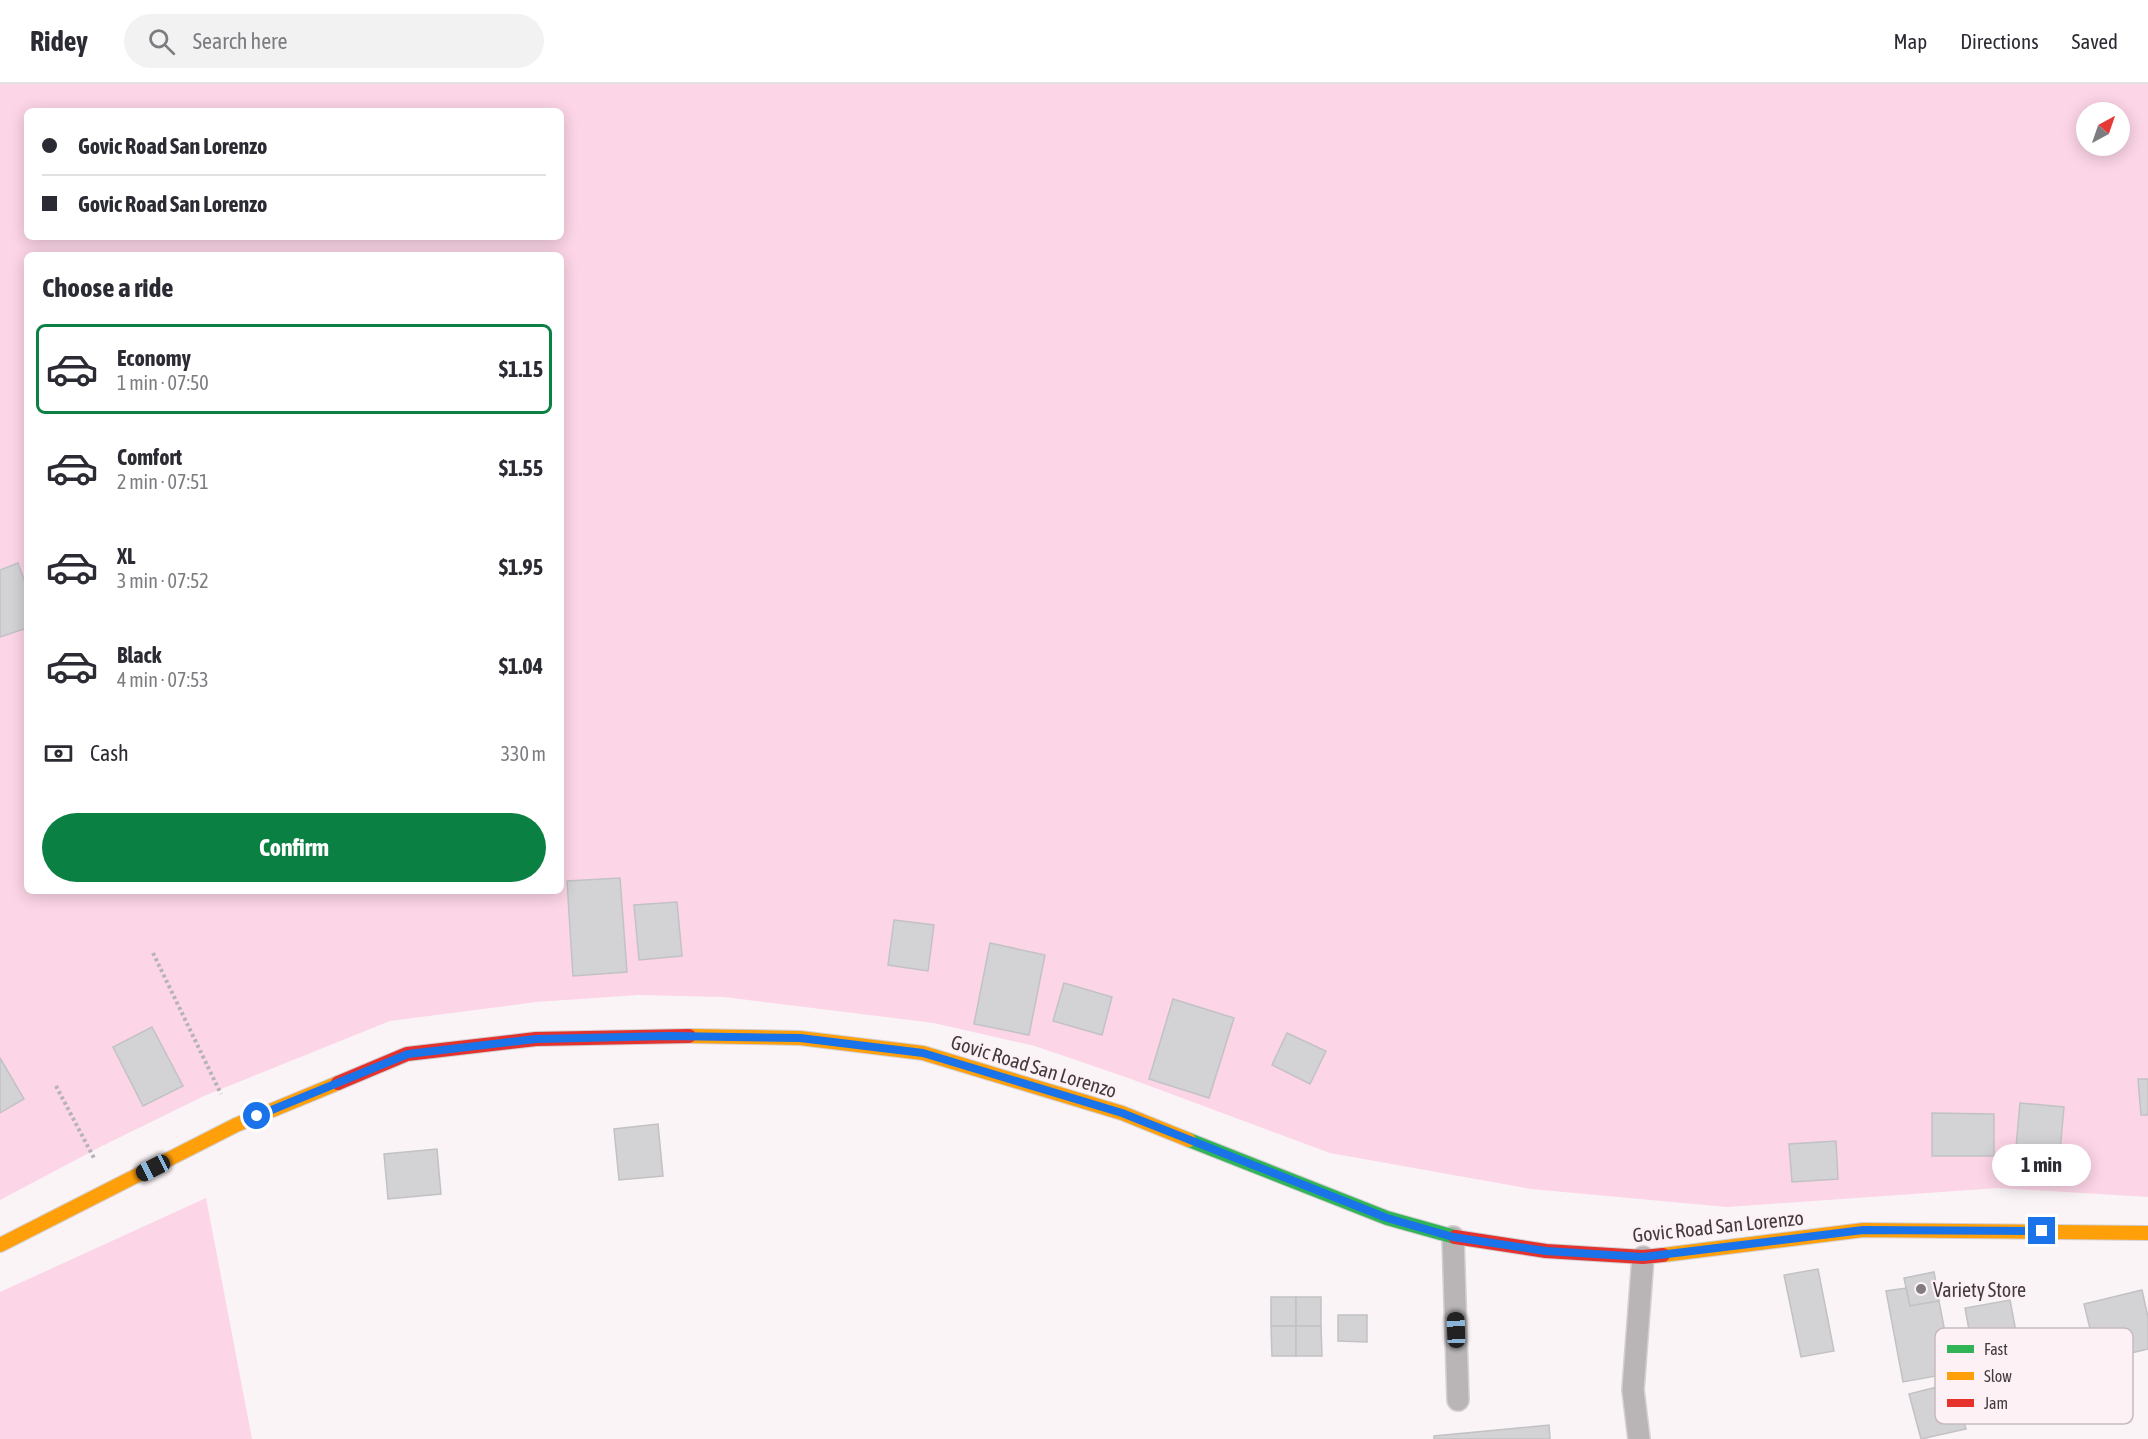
<!DOCTYPE html>
<meta charset="utf-8">
<style>
:root{--surface:#fff;--page:#f2f2f3;--text:#2b2b33;--muted:#7c7c81;--line:#e1e1e2;--accent:#0b8043}
body{margin:0;font-family:"Asap Condensed",sans-serif;background:var(--page);color:var(--text);height:100vh;display:flex;flex-direction:column;font-size:22px;white-space:nowrap}
*{box-sizing:border-box;margin:0}
p{font-size:20px;color:var(--muted)}
.icon{flex:none;width:33px;height:33px;fill:none;stroke:currentColor;stroke-width:2;stroke-linecap:round;stroke-linejoin:round}
.map{position:relative;flex:1;overflow:hidden}
.details{position:absolute;left:24px;top:168px;width:540px;height:642px;display:flex;flex-direction:column;background:var(--surface);border-radius:9px;box-shadow:0 3px 15px #0003}
.details>*{flex:none}
.top-card{position:absolute;left:24px;top:24px;width:540px;height:132px;border-radius:9px;box-shadow:0 3px 15px #0003;display:grid;align-content:center;height:132px;padding:0 18px;background:var(--surface)}
.needle{width:39px;rotate:40deg}
.buttons{position:absolute;left:2076px;top:18px;display:grid;gap:12px}
.buttons a{display:grid;place-items:center;width:54px;height:54px;border-radius:50%;background:var(--surface);box-shadow:0 3px 15px #0003;font-size:30px}
.end{position:absolute;width:27px;height:27px;margin:-14px;border:8px solid #1a73e8;background:#fff;box-shadow:0 0 0 3px #fff}
.from{border-radius:50%}
.bubble{position:absolute;height:42px;border-radius:21px;background:var(--surface);box-shadow:0 3px 15px #0003;font-size:20px;font-weight:700;line-height:42px;text-align:center}
.car{position:absolute;width:18px;height:36px;margin:-18px -9px;border-radius:8px;box-shadow:0 0 4px 2px #0007;background:linear-gradient(#222 24%,#8ab4d8 0 40%,#222 0 76%,#8ab4d8 0 86%,#222 0)}
.top-card b{display:flex;align-items:center;gap:21px;height:57px;font-size:22px}
.top-card b+b{border-top:2px solid var(--line)}
.top-card i{width:15px;height:15px;background:var(--text)}
ul{padding:0;list-style:none}
li{display:flex;align-items:center;gap:18px;height:90px;margin:0 12px 9px;padding:0 6px;border:3px solid transparent;border-radius:9px}
li div{flex:1}
li b{display:block;font-size:22px}
li em{font-style:normal;font-weight:700}
li.selected{border-color:var(--accent)}
li>.icon{width:54px;height:54px;stroke-width:1.5}
h2{padding:0 18px;font-size:27px;line-height:72px}
.pay{display:flex;align-items:center;gap:15px;height:66px;padding:0 18px;font-size:22px}
.pay p{margin-inline-start:auto}
.primary-button{display:flex;gap:12px;margin-top:auto;padding:12px 18px}
.primary-button a{flex:1;height:69px;border-radius:36px;background:var(--accent);color:#fff;font-size:24px;font-weight:700;line-height:69px;text-align:center}
header{display:flex;align-items:center;gap:36px;box-sizing:border-box;height:84px;padding:0 30px;background:var(--surface);border-bottom:2px solid var(--line)}
header strong{font-size:28px}
nav{display:flex;gap:33px;margin-inline-start:auto;font-size:21px}
.search{width:420px;height:54px;background:var(--page);display:flex;align-items:center;gap:15px;box-sizing:border-box;padding:0 21px;border-radius:33px;color:var(--muted);font-size:22px}
.map>svg:first-child{display:block}
.green{fill:#fcd5e6;fill-rule:evenodd}
.building{fill:#d3d2d5;stroke:#c2c2c4;stroke-width:1.5}
.lines{fill:none;stroke-linecap:round;stroke-linejoin:round}
.lane-casing{stroke:#d4d0d2;stroke-width:24}
.fast-casing{stroke:#d4d0d2;stroke-width:16}
.slow-casing{stroke:#d4d0d2;stroke-width:16}
.jam-casing{stroke:#d4d0d2;stroke-width:16}
.path{stroke:#b6b3b5;stroke-width:4;stroke-dasharray:3 3;stroke-linecap:butt}
.lane{stroke:#b9b5b6;stroke-width:21}
.fast{stroke:#30b455;stroke-width:14}
.slow{stroke:#ff9f0a;stroke-width:14}
.jam{stroke:#e5322d;stroke-width:14}
.route{stroke:#1a73e8;stroke-width:8}
.poi-dot{fill:#827c7e;stroke:#fdf1f6;stroke-width:2}
.labels{text-anchor:middle;dominant-baseline:central;stroke-width:4.5;stroke-linejoin:round;paint-order:stroke}
.street-label{font-size:20px;fill:#413b3d;stroke:#fdf1f6}
.poi-label{font-size:20px;fill:#413b3d;stroke:#fdf1f6;text-anchor:start}
.key{fill:#fdf1f6;stroke:#c5babe;stroke-width:1.5}
.key-label{font-size:16px;fill:#413b3d}
</style>
<header>
<strong>Ridey</strong>
<div class="search"><svg class="icon" aria-label="search" viewBox="0 0 24 24"><circle cx="10" cy="10" r="6"/><path d="M15 15l6 6"/></svg>Search here</div>
<nav><a>Map</a><a>Directions</a><a>Saved</a></nav>
</header>
<div class="map">
<svg width="2148" height="1355" viewBox="0 0 2148 1355">
<rect width="100%" height="100%" fill="#faf4f7"/>
<g class="green">
<path d="M0,0H2148V1113L1998,1104L1727,1123L1531,1105L1330,1069L1131,995L1035,962L934,939L724,913L638,911L536,918L390,937L204,1012L102,1062L0,1116ZM27,27H561V153H27ZM2086,28H2120V62H2086ZM27,171H561V807H27Z"/>
<path d="M206,1114L252,1355H0V1208Z"/>
</g>
<g class="building">
<path d="M18,479L27,504V544L0,553V486Z"/>
<path d="M620,794L627,888L573,892L567,797Z"/>
<path d="M677,818L682,872L639,876L634,821Z"/>
<path d="M894,836L934,841L928,887L888,881Z"/>
<path d="M990,859L1045,871L1029,951L974,940Z"/>
<path d="M1064,899L1112,913L1102,951L1053,937Z"/>
<path d="M1173,915L1234,934L1209,1014L1149,995Z"/>
<path d="M152,943L183,1002L143,1022L113,963Z"/>
<path d="M1287,949L1326,967L1310,1000L1272,981Z"/>
<path d="M0,974L24,1015L0,1029Z"/>
<path d="M2138,995H2148V1031H2141Z"/>
<path d="M2020,1019L2064,1023L2059,1078L2015,1074Z"/>
<path d="M1932,1029L1994,1030V1072H1932Z"/>
<path d="M658,1040L663,1092L619,1096L614,1045Z"/>
<path d="M1836,1057L1838,1095L1792,1098L1789,1060Z"/>
<path d="M437,1065L441,1110L388,1115L384,1070Z"/>
<path d="M1818,1185L1834,1267L1801,1273L1784,1191Z"/>
<path d="M1934,1188L1939,1217L1910,1222L1904,1194Z"/>
<path d="M1906,1204L1910,1222L1939,1217L1953,1289L1903,1298L1886,1207Z"/>
<path d="M2142,1206L2148,1233V1265L2098,1277L2084,1220Z"/>
<rect x="1271" y="1213" width="25" height="29"/>
<rect x="1296" y="1213" width="25" height="29"/>
<path d="M2010,1216L2019,1264L1974,1273L1965,1224Z"/>
<path d="M1338,1231H1367V1258L1338,1257Z"/>
<path d="M1271,1242H1296V1272H1272Z"/>
<path d="M1296,1242H1321L1322,1272H1296Z"/>
<path d="M1953,1299L1966,1345L1921,1355L1909,1310Z"/>
<path d="M1549,1341L1550,1355H1434V1352Z"/>
</g>
<g class="lines">
<defs>
<g id="lane">
<path d="M1453,1153L1458,1316"/>
<path d="M1639,1355L1633,1306L1643,1173"/>
</g>
<path id="fast" d="M1189,1056L1387,1134L1455,1153"/>
<g id="slow">
<path d="M689,952L800,954L923,969L1122,1029L1189,1056"/>
<path d="M0,1161L236,1041L338,999"/>
<path d="M1663,1171L1863,1146L2148,1149"/>
</g>
<g id="jam">
<path d="M338,999L407,970L536,955L689,952"/>
<path d="M1455,1153L1546,1167L1643,1173L1663,1171"/>
</g>
</defs>
<use href="#lane" class="lane-casing"/>
<use href="#fast" class="fast-casing"/>
<use href="#slow" class="slow-casing"/>
<use href="#jam" class="jam-casing"/>
<g class="path">
<path d="M153,869L221,1010"/>
<path d="M56,1002L95,1076"/>
</g>
<use href="#lane" class="lane"/>
<use href="#fast" class="fast"/>
<use href="#slow" class="slow"/>
<use href="#jam" class="jam"/>
</g>
<g class="lines">
<path class="route" d="M257,1032L408,970L536,955L669,952L800,954L923,969L1122,1029L1387,1134L1453,1153L1546,1167L1643,1173L1863,1146L2042,1147"/>
</g>
<circle class="poi-dot" cx="1921" cy="1205" r="6"/>
<g class="labels">
<g class="street-label">
<text transform="translate(1034 982) rotate(17)">Govic Road San Lorenzo</text>
<text transform="translate(1718 1142) rotate(-6)">Govic Road San Lorenzo</text>
</g>
<g class="poi-label">
<text x="1933" y="1205">Variety Store</text>
</g>
</g>
<rect x="1935" y="1244" width="198" height="96" rx="9" class="key"/>
<rect x="1947" y="1261" width="27" height="8" fill="#30b455"/>
<rect x="1947" y="1288" width="27" height="8" fill="#ff9f0a"/>
<rect x="1947" y="1315" width="27" height="8" fill="#e5322d"/>
<g class="key-label">
<text x="1984" y="1271">Fast</text>
<text x="1984" y="1298">Slow</text>
<text x="1984" y="1325">Jam</text>
</g>
</svg>
<div class="buttons">
<a><svg class="needle" viewBox="-14 -14 28 28"><path d="M0-13l5 13h-10z" fill="#e53935"/><path d="M0 13l5-13h-10z" fill="#7c7c81"/></svg></a>
</div>
<i class="end from" style="left:257px;top:1032px"></i>
<i class="end" style="left:2042px;top:1147px"></i>
<div class="bubble" style="left:1992px;top:1060px;width:99px">1 min</div>
<i class="car" style="left:153px;top:1084px;rotate:243deg"></i>
<i class="car" style="left:1456px;top:1246px;rotate:358deg"></i>
<div class="top-card">
<b><i class="from"></i>Govic Road San Lorenzo</b>
<b><i></i>Govic Road San Lorenzo</b>
</div>
<section class="details">
<h2>Choose a ride</h2>
<ul>
<li class="selected"><svg class="icon" aria-label="car" viewBox="0 0 24 24"><path d="M5 17H2v-5l4-1 3-4h7l3 4 3 1v5h-3M9 17h6M6 11h13"/><circle cx="7" cy="17" r="2"/><circle cx="17" cy="17" r="2"/></svg><div><b>Economy</b><p>1 min · 07:50</p></div><em>$1.15</em></li>
<li><svg class="icon" aria-label="car" viewBox="0 0 24 24"><path d="M5 17H2v-5l4-1 3-4h7l3 4 3 1v5h-3M9 17h6M6 11h13"/><circle cx="7" cy="17" r="2"/><circle cx="17" cy="17" r="2"/></svg><div><b>Comfort</b><p>2 min · 07:51</p></div><em>$1.55</em></li>
<li><svg class="icon" aria-label="car" viewBox="0 0 24 24"><path d="M5 17H2v-5l4-1 3-4h7l3 4 3 1v5h-3M9 17h6M6 11h13"/><circle cx="7" cy="17" r="2"/><circle cx="17" cy="17" r="2"/></svg><div><b>XL</b><p>3 min · 07:52</p></div><em>$1.95</em></li>
<li><svg class="icon" aria-label="car" viewBox="0 0 24 24"><path d="M5 17H2v-5l4-1 3-4h7l3 4 3 1v5h-3M9 17h6M6 11h13"/><circle cx="7" cy="17" r="2"/><circle cx="17" cy="17" r="2"/></svg><div><b>Black</b><p>4 min · 07:53</p></div><em>$1.04</em></li>
</ul>
<div class="pay"><svg class="icon" aria-label="cash" viewBox="0 0 24 24"><path d="M3 7h18v10H3z"/><circle cx="12" cy="12" r="2"/></svg>Cash<p>330 m</p></div>
<div class="primary-button"><a>Confirm</a></div>
</section>
</div>
